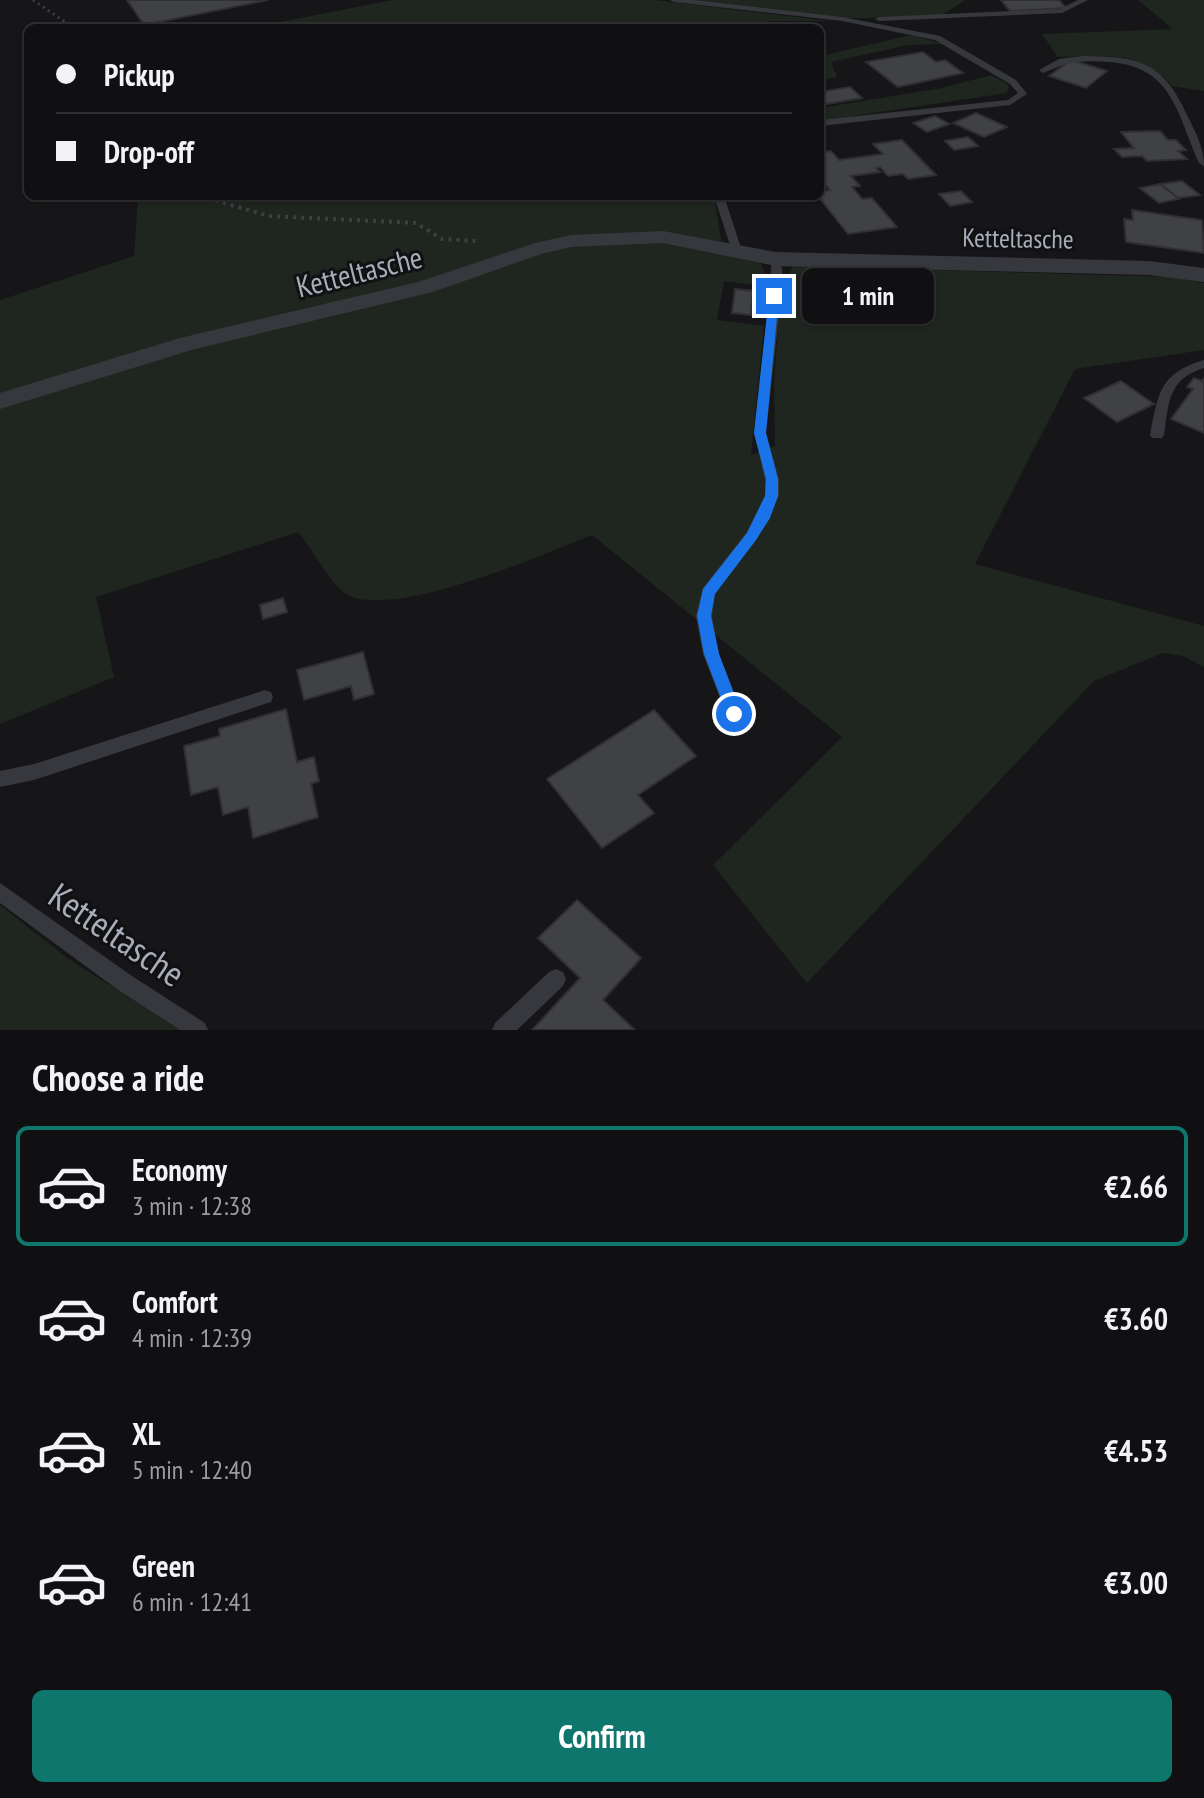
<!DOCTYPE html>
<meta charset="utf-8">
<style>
:root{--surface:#101012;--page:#1e1e20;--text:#f1f3f6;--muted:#9c9d9f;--line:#303032;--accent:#0f766e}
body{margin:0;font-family:"PT Sans Narrow",sans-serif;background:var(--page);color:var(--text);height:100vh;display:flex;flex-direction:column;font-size:30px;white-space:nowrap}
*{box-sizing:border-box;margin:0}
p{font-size:26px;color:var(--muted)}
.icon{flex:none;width:44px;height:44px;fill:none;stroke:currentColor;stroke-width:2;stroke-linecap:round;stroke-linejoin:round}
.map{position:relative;height:1030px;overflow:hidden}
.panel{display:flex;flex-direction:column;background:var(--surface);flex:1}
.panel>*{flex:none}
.hud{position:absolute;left:24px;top:24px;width:800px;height:176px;border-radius:12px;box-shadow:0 2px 6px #0004,0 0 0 2px var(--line);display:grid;align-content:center;height:176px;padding:0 32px;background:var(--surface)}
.end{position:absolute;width:36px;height:36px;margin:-18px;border:10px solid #1a73e8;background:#fff;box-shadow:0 0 0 4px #fff}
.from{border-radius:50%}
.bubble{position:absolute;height:56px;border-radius:12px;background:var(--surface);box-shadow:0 2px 6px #0004,0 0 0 2px var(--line);font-size:26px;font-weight:800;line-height:56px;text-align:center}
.hud b{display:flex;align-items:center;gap:28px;height:76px;font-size:30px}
.hud b+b{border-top:2px solid var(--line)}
.hud i{width:20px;height:20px;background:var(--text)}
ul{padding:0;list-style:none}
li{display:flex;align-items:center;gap:24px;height:120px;margin:0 16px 12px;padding:0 16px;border:4px solid transparent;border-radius:12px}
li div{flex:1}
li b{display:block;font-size:30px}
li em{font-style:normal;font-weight:800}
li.active{border-color:var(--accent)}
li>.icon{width:72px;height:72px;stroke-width:1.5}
h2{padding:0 32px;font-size:36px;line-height:96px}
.primary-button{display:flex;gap:16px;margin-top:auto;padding:16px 32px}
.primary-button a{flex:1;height:92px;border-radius:12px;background:var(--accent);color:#fff;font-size:32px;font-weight:800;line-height:92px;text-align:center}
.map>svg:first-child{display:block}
.green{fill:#1e261f}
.building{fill:#404145;stroke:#303034;stroke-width:2}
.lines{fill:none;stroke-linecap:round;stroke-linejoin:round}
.path-far1{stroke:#3d3f44;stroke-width:3;stroke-dasharray:2 4;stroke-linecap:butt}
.path{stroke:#3d3f44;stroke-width:4;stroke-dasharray:3 5;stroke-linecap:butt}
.service{fill:#37383d;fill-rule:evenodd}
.minor{fill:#37383d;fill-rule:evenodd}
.route{fill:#1a73e8}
.labels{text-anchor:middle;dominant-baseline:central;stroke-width:6;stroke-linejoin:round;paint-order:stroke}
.far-street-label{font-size:26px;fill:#a8adb8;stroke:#111113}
.street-label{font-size:30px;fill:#a8adb8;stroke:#111113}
.near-street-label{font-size:36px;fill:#a8adb8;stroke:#111113}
</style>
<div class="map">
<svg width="1204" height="1030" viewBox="0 0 1204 1030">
<rect width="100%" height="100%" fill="#161618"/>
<g class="green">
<path d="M393,0H654L830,21H768L782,28H249Z"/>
<path d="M693,0H965L941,16L869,18H835Z"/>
<path d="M1138,0H1204V91L1172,86C1143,49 1101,57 1058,57L1042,34L1173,29Z"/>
<path d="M912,35L942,44L908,45L831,62L837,77L820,81V56Z"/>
<path d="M991,75L1009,85L1007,93L820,121V108L942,88Z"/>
<path d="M138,196H714L722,245L560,239L426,284L0,396V300L134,256Z"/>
<path d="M643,238L759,259L770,287L724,281L717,320L764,326L751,455L775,446L774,382L781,288L793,266L1171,277L1204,283V350L1075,369L975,564L1204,626V667L1183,656L1163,653L1094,681L807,983L713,865L842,737L592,535C545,553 383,626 342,591C325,575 313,550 298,532L96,597L114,677L0,724V404L537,251Z"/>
<path d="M0,905L67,958L180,1030H0Z"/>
</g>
<g class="building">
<path d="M127,0H268L144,25Z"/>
<path d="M1001,0H1059L1066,8L1010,11Z"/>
<path d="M923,52L936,62L945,60L963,73L898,87L866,62Z"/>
<path d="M1071,60L1107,71L1086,88L1049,76Z"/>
<path d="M850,87L862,98L820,105V92Z"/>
<path d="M976,113L1007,127L984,137L953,123Z"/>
<path d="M935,116L949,124L927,132L913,123Z"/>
<path d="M1160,131L1168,140H1176L1186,150L1178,151L1187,159L1147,161L1142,156L1122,157L1114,149L1134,148L1121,132Z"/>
<path d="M968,137L978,146L954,150L945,141Z"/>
<path d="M902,140L936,175L908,179L903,174L888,176L880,167L876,168L880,172L851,176L860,186L852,187L862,199L872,198L897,227L848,234L818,196L820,191L830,190L820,178V152L831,151L839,160L883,154L873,144Z"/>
<path d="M1182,181L1200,195L1178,198L1160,184Z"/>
<path d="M1160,184L1178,198L1179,199L1159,203L1140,188Z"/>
<path d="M961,191L972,202L950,206L939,194Z"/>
<path d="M1132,210L1202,220L1204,253L1126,242L1124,219L1133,220Z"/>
<path d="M735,289L753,291L751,315L732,313Z"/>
<path d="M1194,378L1202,381L1204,378V433L1171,419L1193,389L1187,387Z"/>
<path d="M1121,381L1154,404L1117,422L1084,398Z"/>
<path d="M283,598L287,612L263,619L260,605Z"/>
<path d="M363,652L374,694L354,700L351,686L304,700L297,670Z"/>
<path d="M286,709L297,762L314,757L319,781L311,784L318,817L253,838L248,807L223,815L218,787L191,795L184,746L220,736L219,729Z"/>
<path d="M654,710L696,756L638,795L654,813L602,848L547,779Z"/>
<path d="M577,900L641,958L603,1000L635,1030H532L580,978L538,938Z"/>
</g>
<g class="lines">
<path class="path-far1" d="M33,0L74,28"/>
<path class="path" d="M200,196L269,216L416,223L442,239L476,241"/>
<g class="service">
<path d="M670,0H694L842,17L940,36L1016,80L1027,94L1010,105L820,126V120L1008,100L1018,93L1010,84L935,40L842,21L674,2Z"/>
<path d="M1078,0H1088L1062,13L879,21L875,19L879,17L1060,9Z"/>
<path d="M1082,56C1142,57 1163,61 1189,119C1197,135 1204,149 1204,166L1199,163C1177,114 1173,67 1110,62C1080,60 1070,61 1043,73L1039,70L1059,59Z"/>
<path d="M714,196H724L742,251L741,253H733L732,251Z"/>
<path d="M776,256L781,259L783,280L766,433L779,479V496L756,540L715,593L712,616L719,654L742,714L740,719L734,721L728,719L726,714L703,654L696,616L703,588L746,533L765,496V479L754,433L771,280V259Z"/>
<path d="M1204,360V368C1168,379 1169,402 1164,435L1162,438H1152L1150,435C1158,394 1159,373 1204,360Z"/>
<path d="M265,690L271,692L273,697L271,702L34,780L0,787V771L34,764Z"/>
<path d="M0,883L132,976L205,1023L208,1030H180L118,990L0,903Z"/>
<path d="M556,969L563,972L566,979L563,986L517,1030H492L495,1023L549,972Z"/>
</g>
<path class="minor" d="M663,231L776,252L1149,261L1204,268V282L1149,275L776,266L663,243L571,247L541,254L433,292L195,349L0,409V393L180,338L418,282L535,243L571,235Z"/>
</g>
<path class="route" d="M774,292L779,296L766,433L778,479V496L770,518L756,540L715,594L711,616L719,654L742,714L734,720L727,714L704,654L697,616L703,589L747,533L765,496L766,479L754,433L769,296Z"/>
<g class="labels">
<g class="far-street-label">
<text transform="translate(1018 238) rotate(1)">Ketteltasche</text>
</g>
<g class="street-label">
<text transform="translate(359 271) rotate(-14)">Ketteltasche</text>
</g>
<g class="near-street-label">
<text transform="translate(117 934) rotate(34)">Ketteltasche</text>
</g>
</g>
</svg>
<i class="end from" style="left:734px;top:714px"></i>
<i class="end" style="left:774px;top:296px"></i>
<div class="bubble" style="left:802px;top:268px;width:132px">1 min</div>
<div class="hud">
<b><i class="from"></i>Pickup</b>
<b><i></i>Drop-off</b>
</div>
</div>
<section class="panel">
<h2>Choose a ride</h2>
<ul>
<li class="active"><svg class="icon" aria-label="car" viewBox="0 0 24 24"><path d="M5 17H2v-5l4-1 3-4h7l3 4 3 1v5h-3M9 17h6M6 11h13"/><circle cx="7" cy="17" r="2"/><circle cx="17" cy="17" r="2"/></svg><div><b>Economy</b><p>3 min · 12:38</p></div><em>€2.66</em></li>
<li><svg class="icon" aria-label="car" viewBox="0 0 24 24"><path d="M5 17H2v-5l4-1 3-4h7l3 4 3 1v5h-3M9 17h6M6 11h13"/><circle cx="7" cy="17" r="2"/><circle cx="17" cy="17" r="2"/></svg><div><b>Comfort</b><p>4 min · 12:39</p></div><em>€3.60</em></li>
<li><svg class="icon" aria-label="car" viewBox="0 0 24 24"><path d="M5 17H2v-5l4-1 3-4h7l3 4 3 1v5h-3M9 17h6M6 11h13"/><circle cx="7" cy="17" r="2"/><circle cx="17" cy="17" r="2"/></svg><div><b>XL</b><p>5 min · 12:40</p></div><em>€4.53</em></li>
<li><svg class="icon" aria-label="car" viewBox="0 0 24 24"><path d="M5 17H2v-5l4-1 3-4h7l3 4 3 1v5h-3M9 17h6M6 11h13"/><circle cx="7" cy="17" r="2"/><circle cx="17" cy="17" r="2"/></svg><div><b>Green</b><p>6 min · 12:41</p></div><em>€3.00</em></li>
</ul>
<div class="primary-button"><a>Confirm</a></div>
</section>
